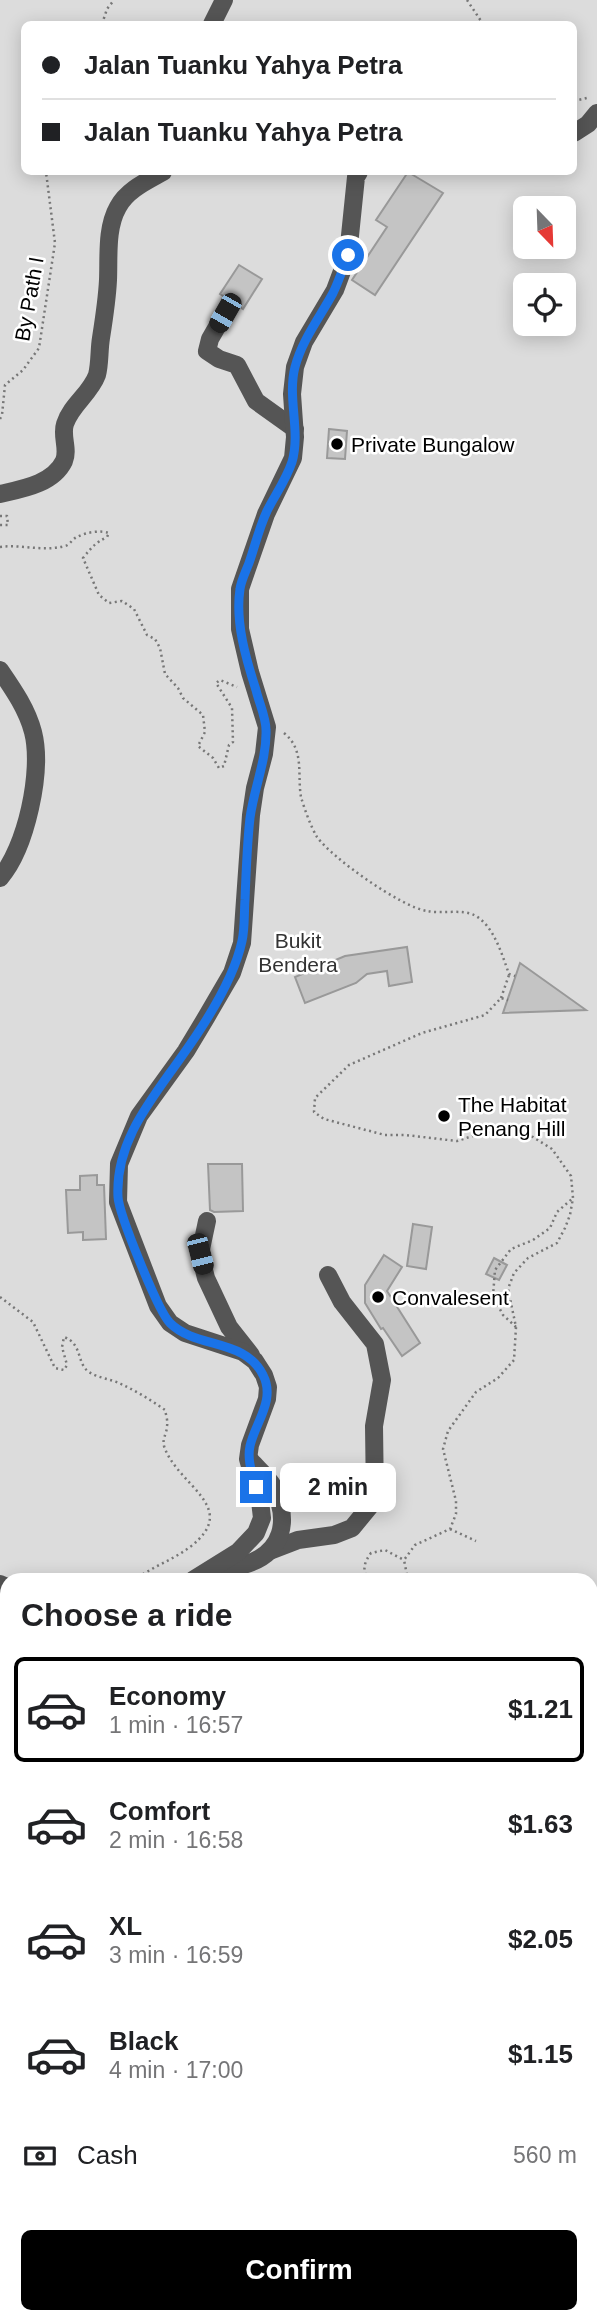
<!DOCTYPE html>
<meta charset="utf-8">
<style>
:root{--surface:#fff;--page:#f2f2f2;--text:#202124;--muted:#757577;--line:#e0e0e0;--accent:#000}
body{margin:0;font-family:Helvetica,sans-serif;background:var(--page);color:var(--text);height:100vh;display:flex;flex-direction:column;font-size:26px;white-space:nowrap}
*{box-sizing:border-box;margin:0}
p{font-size:23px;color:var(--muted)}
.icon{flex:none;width:38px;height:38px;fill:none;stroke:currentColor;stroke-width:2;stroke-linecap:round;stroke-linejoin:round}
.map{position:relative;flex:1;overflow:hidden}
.panel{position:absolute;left:0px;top:1573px;width:598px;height:751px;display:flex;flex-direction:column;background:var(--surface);border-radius:21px 21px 0 0;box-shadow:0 4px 18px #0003}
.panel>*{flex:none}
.guide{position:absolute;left:21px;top:21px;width:556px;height:154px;border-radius:10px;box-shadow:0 4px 18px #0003;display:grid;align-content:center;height:154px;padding:0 21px;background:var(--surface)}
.needle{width:46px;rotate:157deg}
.controls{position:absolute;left:513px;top:196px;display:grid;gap:14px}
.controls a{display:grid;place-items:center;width:63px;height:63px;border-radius:10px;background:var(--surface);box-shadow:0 4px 18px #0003;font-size:35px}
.end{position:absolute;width:32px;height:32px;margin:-16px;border:9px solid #1a73e8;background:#fff;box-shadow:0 0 0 4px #fff}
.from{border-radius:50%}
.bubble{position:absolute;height:49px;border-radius:10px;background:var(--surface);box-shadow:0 4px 18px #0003;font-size:23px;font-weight:700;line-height:49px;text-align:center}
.car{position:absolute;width:21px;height:42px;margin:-21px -10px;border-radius:9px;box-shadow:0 0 5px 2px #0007;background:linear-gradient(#222 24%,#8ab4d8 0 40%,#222 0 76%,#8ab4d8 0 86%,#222 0)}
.guide b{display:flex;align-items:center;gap:24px;height:66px;font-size:26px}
.guide b+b{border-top:2px solid var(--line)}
.guide i{width:18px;height:18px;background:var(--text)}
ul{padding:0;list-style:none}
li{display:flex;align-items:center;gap:21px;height:105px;margin:0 14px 10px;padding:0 7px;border:4px solid transparent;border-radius:10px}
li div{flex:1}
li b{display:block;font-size:26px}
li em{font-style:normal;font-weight:700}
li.on{border-color:var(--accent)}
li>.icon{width:63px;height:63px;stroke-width:1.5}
h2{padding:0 21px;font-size:32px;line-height:84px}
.pay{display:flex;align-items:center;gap:18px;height:77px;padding:0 21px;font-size:26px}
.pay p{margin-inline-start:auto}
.primary-button{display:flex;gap:14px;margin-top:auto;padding:14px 21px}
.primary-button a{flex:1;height:80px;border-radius:10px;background:var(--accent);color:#fff;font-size:28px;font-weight:700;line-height:80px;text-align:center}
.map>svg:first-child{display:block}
.green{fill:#dcdcdc;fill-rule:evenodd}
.building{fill:#c4c4c4;stroke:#999;stroke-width:2}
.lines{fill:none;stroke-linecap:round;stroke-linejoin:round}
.path{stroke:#777;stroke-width:2.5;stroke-dasharray:2 3.5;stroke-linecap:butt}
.minor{stroke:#555;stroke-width:18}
.route{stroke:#1a73e8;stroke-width:9}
.poi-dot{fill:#000;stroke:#fff;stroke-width:2.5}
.labels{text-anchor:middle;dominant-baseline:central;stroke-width:5;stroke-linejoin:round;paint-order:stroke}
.street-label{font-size:21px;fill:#000;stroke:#fff}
.poi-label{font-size:21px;fill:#000;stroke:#fff;text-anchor:start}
.park-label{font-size:21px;fill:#333;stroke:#fff}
</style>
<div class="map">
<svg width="597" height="2323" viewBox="0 0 597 2323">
<rect width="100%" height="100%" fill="#fff"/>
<path class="green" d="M0,0H597V2323H0ZM24,24H574V172H24ZM525,208H564V247H525ZM525,285H564V324H525ZM7,1580H592V2317H7Z"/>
<g class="building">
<path d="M408,172L443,193L375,295L352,280L387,227L376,220Z"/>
<path d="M239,265L262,279L243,309L220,294Z"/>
<path d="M329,429L347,431L345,459L327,458Z"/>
<path d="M407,947L412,982L389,986L387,971L367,974L356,983L305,1003L295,977L345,956Z"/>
<path d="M520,963L586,1010L503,1013Z"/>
<path d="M208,1164H242L243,1211L214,1212L210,1210Z"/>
<path d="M97,1175V1185H104L106,1239L83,1240V1232L68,1233L66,1190H80V1176Z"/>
<path d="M413,1224L432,1227L426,1269L407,1266Z"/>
<path d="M384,1255L402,1267L387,1291L420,1343L402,1356L383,1328L381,1329L365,1303V1285Z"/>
<path d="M494,1258L507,1265L499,1280L486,1274Z"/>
</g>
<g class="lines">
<g class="path">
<path d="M467,0L483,24"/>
<path d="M102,24L107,9L114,0"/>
<path d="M574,101L587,98"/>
<path d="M0,419L2,415L5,385L23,370L39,348L55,243L46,172"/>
<path d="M0,516H7L8,525H0"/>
<path d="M0,547C22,544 42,552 65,546C70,545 72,539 77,537C86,532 101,530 109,533L107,537C95,543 91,548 83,558L99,595L109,603L122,601L134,609L147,635L155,639L160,648L165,674L178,688L183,698L203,715L205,732L198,746L213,758L219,768L224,766L229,745L233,742L232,708L216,683L220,680L237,687"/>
<path d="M284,733C305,750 297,774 301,797C304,808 311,827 317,837C332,858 401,907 427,911C441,914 462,909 474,915C494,925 502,955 509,974L515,976"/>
<path d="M501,998L509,975"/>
<path d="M0,1297L33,1322L55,1368L64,1370L67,1365L62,1347L64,1337C83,1344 76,1363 89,1372C98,1378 111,1379 121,1384C136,1391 151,1400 165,1410C166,1415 168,1421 167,1426C167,1433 162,1439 164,1446C177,1486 242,1507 190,1547C173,1560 151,1567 135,1580"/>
<path d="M516,1327L503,1315L493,1296L495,1270L511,1249L533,1240L550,1228L557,1212L573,1198"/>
<path d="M450,1529L476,1541"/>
<path d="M368,1580C362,1569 364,1563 371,1553L385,1550L404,1560"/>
<path d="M408,1580L404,1560L415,1545L450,1529L456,1514V1501L443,1449L448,1431L476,1392L498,1378L514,1360L516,1327L508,1289L514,1273L528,1258L557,1243L565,1228L570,1215L573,1198L571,1176L552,1149L533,1137L485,1132L457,1141L405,1135H385L324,1119L314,1112L315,1098L349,1065L422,1033L485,1015L501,998L508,1000"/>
<path d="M0,2321L7,2299"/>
</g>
<g class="minor">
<path d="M212,24L224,0"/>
<path d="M574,133L588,124L597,113"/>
<path d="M225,313L210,339L207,351L219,359L237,365L256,401L295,429"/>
<path d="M0,494C22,489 53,484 64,461C69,449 61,436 65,424C71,405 90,394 97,375C100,364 99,350 101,338C104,319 107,300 108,280C109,257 106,228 118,207C127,190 147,181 163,172"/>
<path d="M0,670C13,689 27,709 33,732C43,771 26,848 0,878"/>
<path d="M207,1221L200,1254L206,1278L229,1327L251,1355"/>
<path d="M272,1550L298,1540L334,1535L352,1528L375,1500L374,1426L382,1380L375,1344L342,1302L328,1275"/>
<path d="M217,1570C226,1568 235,1568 244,1565C284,1553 290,1520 273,1486C268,1477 258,1469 251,1461"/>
<path d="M193,1580L238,1552L256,1533L262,1518L260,1501L248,1459L250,1445L267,1399L268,1387L264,1375L255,1361L243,1352L185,1333L170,1323L158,1306L118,1202L119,1164L139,1116L186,1051L207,1016L232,973L242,943L251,815L255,788L264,754L267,727L250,672L240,629V589L266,514L293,458L295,437L292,394L295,367L304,342L335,290L348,255L356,177L359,172"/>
<path d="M0,1584L7,1587"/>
</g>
</g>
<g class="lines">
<path class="route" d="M256,1487C252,1473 247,1460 250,1446C255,1423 276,1400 263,1375C245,1338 196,1349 170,1323C158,1311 119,1214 118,1197C115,1141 152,1099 182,1056C205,1024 234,979 242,941C245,928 244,913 245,900C246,872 247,845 250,818C254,788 267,759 266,730C266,717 259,703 256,690C246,659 235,622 240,589C241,581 246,571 249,563C255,546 259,528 267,511C275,495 286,480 292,462C301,431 287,398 295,367C302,340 320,317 333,293C339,281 343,268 348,255"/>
</g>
<g class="poi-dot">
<circle cx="337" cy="444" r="7"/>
<circle cx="444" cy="1116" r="7"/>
<circle cx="378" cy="1297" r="7"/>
</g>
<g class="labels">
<g class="street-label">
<text transform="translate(29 299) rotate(-80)">By Path I</text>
</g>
<g class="poi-label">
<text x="351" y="444">Private Bungalow</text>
<text x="458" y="1104">The Habitat<tspan x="458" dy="24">Penang Hill</tspan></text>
<text x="392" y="1297">Convalesent</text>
</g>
<g class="park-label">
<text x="298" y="940">Bukit<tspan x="298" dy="24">Bendera</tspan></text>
</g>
</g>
</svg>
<div class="controls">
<a><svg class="needle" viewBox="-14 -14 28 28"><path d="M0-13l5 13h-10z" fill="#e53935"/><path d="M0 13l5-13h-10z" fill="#757577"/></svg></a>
<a><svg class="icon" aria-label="locate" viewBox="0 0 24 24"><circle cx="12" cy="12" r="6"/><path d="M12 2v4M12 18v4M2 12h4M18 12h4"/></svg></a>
</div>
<i class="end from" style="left:348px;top:255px"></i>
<i class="end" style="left:256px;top:1487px"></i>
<div class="bubble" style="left:280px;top:1463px;width:116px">2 min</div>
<i class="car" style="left:225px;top:313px;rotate:210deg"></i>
<i class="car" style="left:200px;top:1254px;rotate:166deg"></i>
<div class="guide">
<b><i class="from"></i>Jalan Tuanku Yahya Petra</b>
<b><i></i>Jalan Tuanku Yahya Petra</b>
</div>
<section class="panel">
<h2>Choose a ride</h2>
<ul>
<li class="on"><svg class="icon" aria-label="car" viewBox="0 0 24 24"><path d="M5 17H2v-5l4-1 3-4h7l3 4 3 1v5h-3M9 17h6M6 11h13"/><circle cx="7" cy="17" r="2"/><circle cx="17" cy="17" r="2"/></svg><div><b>Economy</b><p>1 min · 16:57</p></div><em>$1.21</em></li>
<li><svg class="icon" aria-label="car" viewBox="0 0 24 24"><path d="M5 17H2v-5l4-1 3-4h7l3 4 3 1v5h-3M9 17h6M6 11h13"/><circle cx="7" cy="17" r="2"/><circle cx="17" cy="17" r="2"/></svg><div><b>Comfort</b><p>2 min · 16:58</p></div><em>$1.63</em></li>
<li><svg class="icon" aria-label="car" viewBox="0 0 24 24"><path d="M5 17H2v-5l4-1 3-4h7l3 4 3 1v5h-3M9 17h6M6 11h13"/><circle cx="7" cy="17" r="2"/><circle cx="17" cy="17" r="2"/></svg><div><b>XL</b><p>3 min · 16:59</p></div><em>$2.05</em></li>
<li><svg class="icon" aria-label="car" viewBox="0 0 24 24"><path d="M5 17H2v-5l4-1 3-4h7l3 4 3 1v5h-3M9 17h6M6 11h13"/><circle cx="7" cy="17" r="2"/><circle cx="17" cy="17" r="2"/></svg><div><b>Black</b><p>4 min · 17:00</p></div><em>$1.15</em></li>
</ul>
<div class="pay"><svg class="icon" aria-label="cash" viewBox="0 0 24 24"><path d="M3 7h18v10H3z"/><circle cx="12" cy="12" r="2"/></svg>Cash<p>560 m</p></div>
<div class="primary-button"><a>Confirm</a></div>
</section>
</div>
